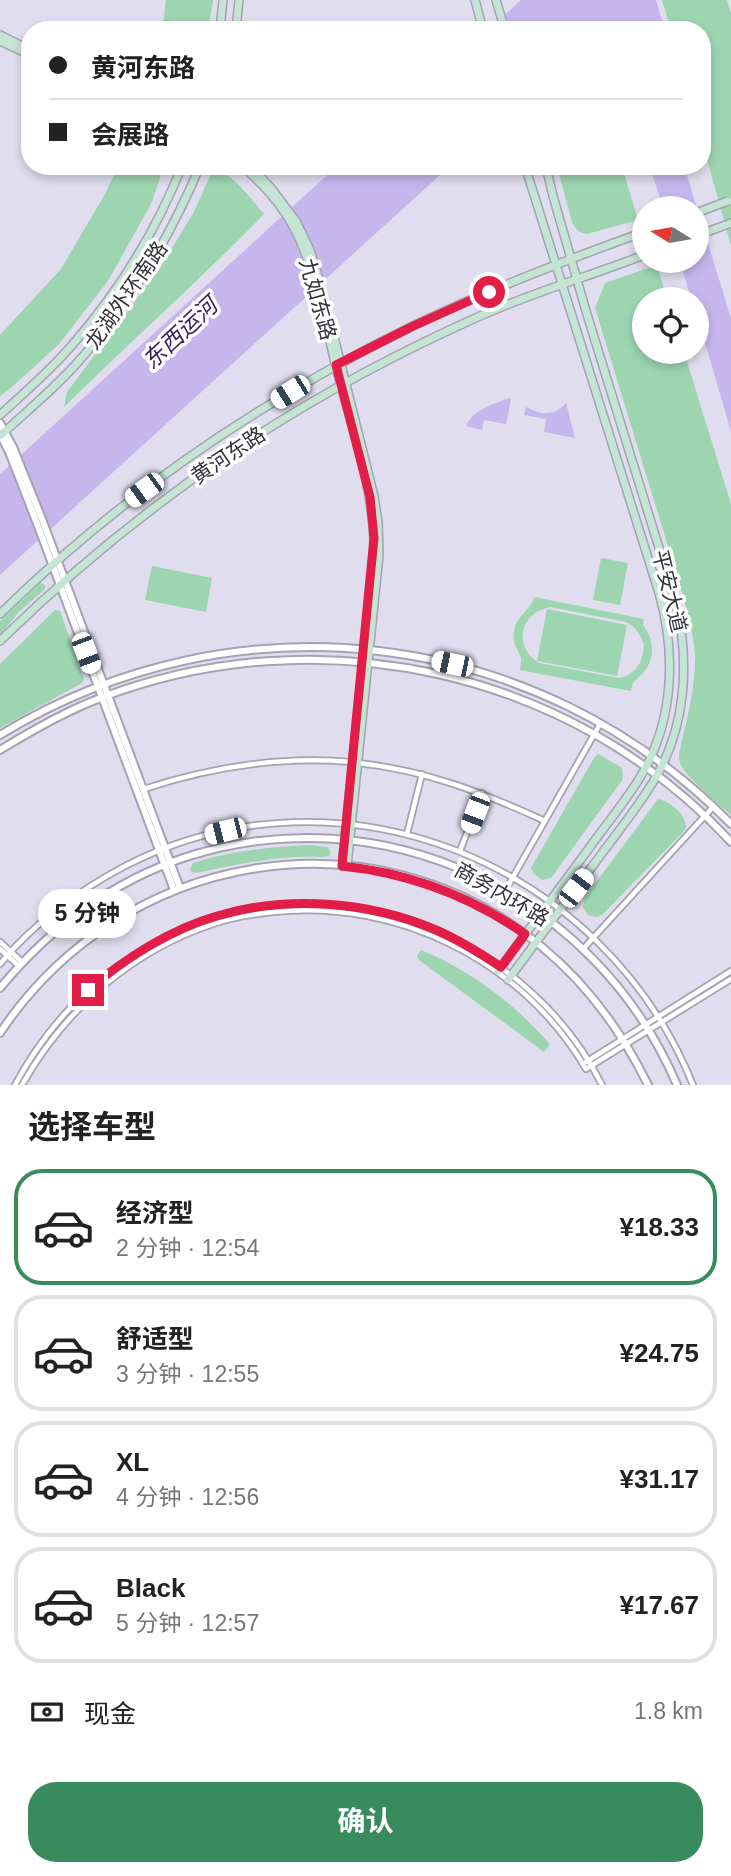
<!DOCTYPE html>
<html lang="zh">
<meta charset="utf-8">
<style>
:root{--surface:#fff;--page:#f2f2f2;--text:#222;--muted:#767676;--line:#e0e0e0;--accent:#388b5d}
body{margin:0;font-family:Arial,"Noto Sans SC",sans-serif;background:var(--page);color:var(--text);height:100vh;display:flex;flex-direction:column;font-size:26px;white-space:nowrap}
*{box-sizing:border-box;margin:0}
p{font-size:23px;color:var(--muted)}
.icon{flex:none;width:38px;height:38px;fill:none;stroke:currentColor;stroke-width:2;stroke-linecap:round;stroke-linejoin:round}
.map{position:relative;height:1085px;overflow:hidden}
.sheet{display:flex;flex-direction:column;background:var(--surface);flex:1}
.sheet>*{flex:none}
.banner{position:absolute;left:21px;top:21px;width:690px;height:154px;border-radius:28px;box-shadow:0 4px 10px #0003;display:grid;align-content:center;height:154px;padding:0 28px;background:var(--surface)}
.needle{width:46px;rotate:281deg}
.buttons{position:absolute;left:632px;top:196px;display:grid;gap:14px}
.buttons a{display:grid;place-items:center;width:77px;height:77px;border-radius:50%;background:var(--surface);box-shadow:0 4px 10px #0003;font-size:35px}
.end{position:absolute;width:32px;height:32px;margin:-16px;border:9px solid #e11d48;background:#fff;box-shadow:0 0 0 4px #fff}
.from{border-radius:50%}
.bubble{position:absolute;height:49px;border-radius:24px;background:var(--surface);box-shadow:0 4px 10px #0003;font-size:23px;font-weight:700;line-height:49px;text-align:center}
.car{position:absolute;width:21px;height:42px;margin:-21px -10px;border-radius:9px;box-shadow:0 0 5px 2px #0007;background:linear-gradient(#fff 24%,#345 0 40%,#fff 0 76%,#345 0 86%,#fff 0)}
.banner b{display:flex;align-items:center;gap:24px;height:66px;font-size:26px}
.banner b+b{border-top:2px solid var(--line)}
.banner i{width:18px;height:18px;background:var(--text)}
ul{padding:0;list-style:none}
li{display:flex;align-items:center;gap:21px;height:116px;margin:0 14px 10px;padding:0 14px;border:4px solid var(--line);border-radius:28px}
li div{flex:1}
li b{display:block;font-size:26px}
li em{font-style:normal;font-weight:700}
li.current{border-color:var(--accent)}
li>.icon{width:63px;height:63px;stroke-width:1.5}
h2{padding:0 28px;font-size:32px;line-height:84px}
.pay{display:flex;align-items:center;gap:18px;height:77px;padding:0 28px;font-size:26px}
.pay p{margin-inline-start:auto}
.cta{display:flex;gap:14px;margin-top:auto;padding:14px 28px}
.cta a{flex:1;height:80px;border-radius:28px;background:var(--accent);color:#fff;font-size:28px;font-weight:700;line-height:80px;text-align:center}
.map>svg:first-child{display:block}
.green{fill:#9dd5b1;fill-rule:evenodd}
.water{fill:#c5b7ee}
.lines{fill:none;stroke-linecap:round;stroke-linejoin:round}
.minor-casing{stroke:#a6a2b3;stroke-width:8}
.tertiary-casing{stroke:#a6a2b3;stroke-width:10}
.secondary-casing{stroke:#a6a2b3;stroke-width:10}
.minor{stroke:#fff;stroke-width:4.5}
.tertiary{stroke:#fff;stroke-width:6}
.secondary{stroke:#c4e5d4;stroke-width:7}
.secondary-bridge-casing{stroke:#a6a2b3;stroke-width:10;stroke-linecap:butt}
.secondary-bridge{stroke:#c4e5d4;stroke-width:7}
.route{stroke:#e11d48;stroke-width:9}
.labels{text-anchor:middle;dominant-baseline:central;stroke-width:7;stroke-linejoin:round;paint-order:stroke}
.street-label{font-size:21px;fill:#333239;stroke:#fff}
.water-label{font-size:23px;font-style:italic;fill:#382262;stroke:#fff}
</style>
<div class="map">
<svg width="731" height="1085" viewBox="0 0 731 1085">
<rect width="100%" height="100%" fill="#e0ddee"/>
<g class="green">
<path d="M166,0H213L208,30H162Z"/>
<path d="M662,0H727L731,13V246L702,141V30H671Z"/>
<path d="M118,166H164L151,204L108,281L59,344L12,387L0,396V335L61,269L105,194Z"/>
<path d="M557,166H622L638,220L587,234C578,232 576,230 572,222Z"/>
<path d="M213,169C232,172 251,199 264,214C199,281 130,342 64,407L67,392L160,268L194,212Z"/>
<path d="M657,265L667,299H644V352H684L731,504V815C719,804 687,778 681,765C679,761 679,758 679,754C686,721 696,688 695,655C693,626 683,597 675,569L595,308L605,283Z"/>
<path d="M601,558L628,563L620,605L593,600Z"/>
<path d="M152,566L212,578L206,612L145,600Z"/>
<path d="M40,583L45,585V589L19,612L0,635V621Z"/>
<path d="M534,597L644,619L643,625C654,639 656,659 643,673C635,682 633,679 631,691L520,670C520,667 522,661 521,658C518,647 512,645 514,631C517,615 531,610 534,597ZM550,607L626,622L634,627L640,635L644,644L643,654L640,663L635,670L628,675L619,678L539,663C513,647 519,613 550,607Z"/>
<path d="M547,609L627,625L617,676L537,661Z"/>
<path d="M55,610L60,611L84,679L82,683L0,728V664Z"/>
<path d="M598,754L622,768L623,779L551,878L542,880L534,874L531,868L594,758Z"/>
<path d="M658,799C670,801 687,815 686,829L602,915L597,917L588,915L583,907L585,897Z"/>
<path d="M309,845L328,847L331,853L329,856L323,857C279,855 239,864 196,873L192,872L190,869L193,863C230,851 269,847 309,845Z"/>
<path d="M421,950C473,972 512,1002 550,1044L544,1052L419,960L417,956Z"/>
</g>
<g class="water">
<path d="M521,0H656L665,30H488Z"/>
<path d="M337,166H450L0,575V474Z"/>
<path d="M650,166H684L731,318V431L697,316L696,299H691L680,261H696V208H663Z"/>
<path d="M509,398L511,399L506,424L484,420L482,430L466,426C473,410 493,404 509,398Z"/>
<path d="M566,403L575,438L544,432L546,419L524,415L526,407C542,415 553,417 566,403Z"/>
</g>
<g class="lines">
<defs>
<g id="minor">
<path d="M358,763C425,770 484,793 545,821"/>
<path d="M144,789C211,767 281,756 352,762"/>
<path d="M407,834L422,774"/>
<path d="M460,851L482,793"/>
<path d="M505,891L600,724"/>
<path d="M0,942L22,962"/>
<path d="M0,949L19,966"/>
<path d="M583,949L712,808"/>
<path d="M0,964C34,923 78,891 125,866C341,755 604,863 693,1085"/>
<path d="M586,1062L731,971"/>
<path d="M15,1085C53,1014 109,962 183,930C194,925 205,919 217,916C366,873 533,947 602,1085"/>
<path d="M22,1085C65,1009 132,950 216,923C234,917 254,914 273,912C398,899 523,961 586,1069L731,979"/>
</g>
<g id="tertiary">
<path d="M0,423L13,447L42,519L180,888"/>
<path d="M0,434L9,452L36,521L174,890"/>
<path d="M0,735C235,591 537,626 731,824"/>
<path d="M0,750C31,731 64,712 98,699C317,614 571,669 731,842"/>
<path d="M0,988C49,929 110,883 183,858C382,792 596,894 677,1085"/>
<path d="M0,1033C121,851 372,806 542,947C588,985 622,1032 648,1085"/>
</g>
<g id="secondary">
<path d="M475,0L483,30"/>
<path d="M496,0L505,30"/>
<path d="M220,30L223,0"/>
<path d="M236,30L239,0"/>
<path d="M0,35L30,50"/>
<path d="M0,41L30,55"/>
<path d="M242,166C262,183 282,205 294,228C317,272 325,323 337,371C353,431 375,492 374,554L342,866"/>
<path d="M250,166L271,188L296,221L310,250L323,293L374,496L378,522L379,555L347,866"/>
<path d="M696,236L731,223"/>
<path d="M0,415C25,392 51,370 73,344C119,291 156,231 182,166"/>
<path d="M0,436C29,409 60,384 85,354C134,298 171,235 200,166"/>
<path d="M0,614C120,496 261,400 413,326C487,290 566,260 644,232"/>
<path d="M0,641C143,501 298,397 480,316C534,292 590,276 644,255"/>
<path d="M498,971C528,930 559,889 590,847C607,823 627,800 642,774C674,719 676,653 659,593L525,166"/>
<path d="M508,980C538,940 567,900 597,860C616,834 636,810 653,782C686,729 690,663 676,603L586,311L553,196L546,166"/>
</g>
</defs>
<use href="#minor" class="minor-casing"/>
<use href="#tertiary" class="tertiary-casing"/>
<use href="#secondary" class="secondary-casing"/>
<use href="#minor" class="minor"/>
<use href="#tertiary" class="tertiary"/>
<use href="#secondary" class="secondary"/>
<defs>
<path id="secondary-bridge" d="M696,213L728,201"/>
</defs>
<use href="#secondary-bridge" class="secondary-bridge-casing"/>
<use href="#secondary-bridge" class="secondary-bridge"/>
</g>
<g class="lines">
<path class="route" d="M88,990C124,959 171,929 217,916C287,895 369,901 436,930C459,940 480,953 501,967L525,934C470,896 409,873 342,866L374,538L370,497L336,365L411,327L489,292"/>
</g>
<g class="labels">
<g class="street-label">
<text transform="translate(126 295) rotate(-55)">龙湖外环南路</text>
<text transform="translate(318 299) rotate(74)">九如东路</text>
<text transform="translate(228 455) rotate(-34)">黄河东路</text>
<text transform="translate(670 591) rotate(76)">平安大道</text>
<text transform="translate(502 894) rotate(30)">商务内环路</text>
</g>
<g class="water-label">
<text transform="translate(180 333) rotate(-43)">东西运河</text>
</g>
</g>
</svg>
<div class="buttons">
<a><svg class="needle" viewBox="-14 -14 28 28"><path d="M0-13l5 13h-10z" fill="#e53935"/><path d="M0 13l5-13h-10z" fill="#767676"/></svg></a>
<a><svg class="icon" aria-label="locate" viewBox="0 0 24 24"><circle cx="12" cy="12" r="6"/><path d="M12 2v4M12 18v4M2 12h4M18 12h4"/></svg></a>
</div>
<i class="end from" style="left:489px;top:292px"></i>
<i class="end" style="left:88px;top:990px"></i>
<div class="bubble" style="left:38px;top:889px;width:98px">5 分钟</div>
<i class="car" style="left:290px;top:392px;rotate:238deg"></i>
<i class="car" style="left:144px;top:490px;rotate:234deg"></i>
<i class="car" style="left:86px;top:653px;rotate:159deg"></i>
<i class="car" style="left:452px;top:664px;rotate:282deg"></i>
<i class="car" style="left:475px;top:813px;rotate:201deg"></i>
<i class="car" style="left:225px;top:831px;rotate:256deg"></i>
<i class="car" style="left:576px;top:888px;rotate:37deg"></i>
<div class="banner">
<b><i class="from"></i>黄河东路</b>
<b><i></i>会展路</b>
</div>
</div>
<section class="sheet">
<h2>选择车型</h2>
<ul>
<li class="current"><svg class="icon" aria-label="car" viewBox="0 0 24 24"><path d="M5 17H2v-5l4-1 3-4h7l3 4 3 1v5h-3M9 17h6M6 11h13"/><circle cx="7" cy="17" r="2"/><circle cx="17" cy="17" r="2"/></svg><div><b>经济型</b><p>2 分钟 · 12:54</p></div><em>¥18.33</em></li>
<li><svg class="icon" aria-label="car" viewBox="0 0 24 24"><path d="M5 17H2v-5l4-1 3-4h7l3 4 3 1v5h-3M9 17h6M6 11h13"/><circle cx="7" cy="17" r="2"/><circle cx="17" cy="17" r="2"/></svg><div><b>舒适型</b><p>3 分钟 · 12:55</p></div><em>¥24.75</em></li>
<li><svg class="icon" aria-label="car" viewBox="0 0 24 24"><path d="M5 17H2v-5l4-1 3-4h7l3 4 3 1v5h-3M9 17h6M6 11h13"/><circle cx="7" cy="17" r="2"/><circle cx="17" cy="17" r="2"/></svg><div><b>XL</b><p>4 分钟 · 12:56</p></div><em>¥31.17</em></li>
<li><svg class="icon" aria-label="car" viewBox="0 0 24 24"><path d="M5 17H2v-5l4-1 3-4h7l3 4 3 1v5h-3M9 17h6M6 11h13"/><circle cx="7" cy="17" r="2"/><circle cx="17" cy="17" r="2"/></svg><div><b>Black</b><p>5 分钟 · 12:57</p></div><em>¥17.67</em></li>
</ul>
<div class="pay"><svg class="icon" aria-label="cash" viewBox="0 0 24 24"><path d="M3 7h18v10H3z"/><circle cx="12" cy="12" r="2"/></svg>现金<p>1.8 km</p></div>
<div class="cta"><a>确认</a></div>
</section>
